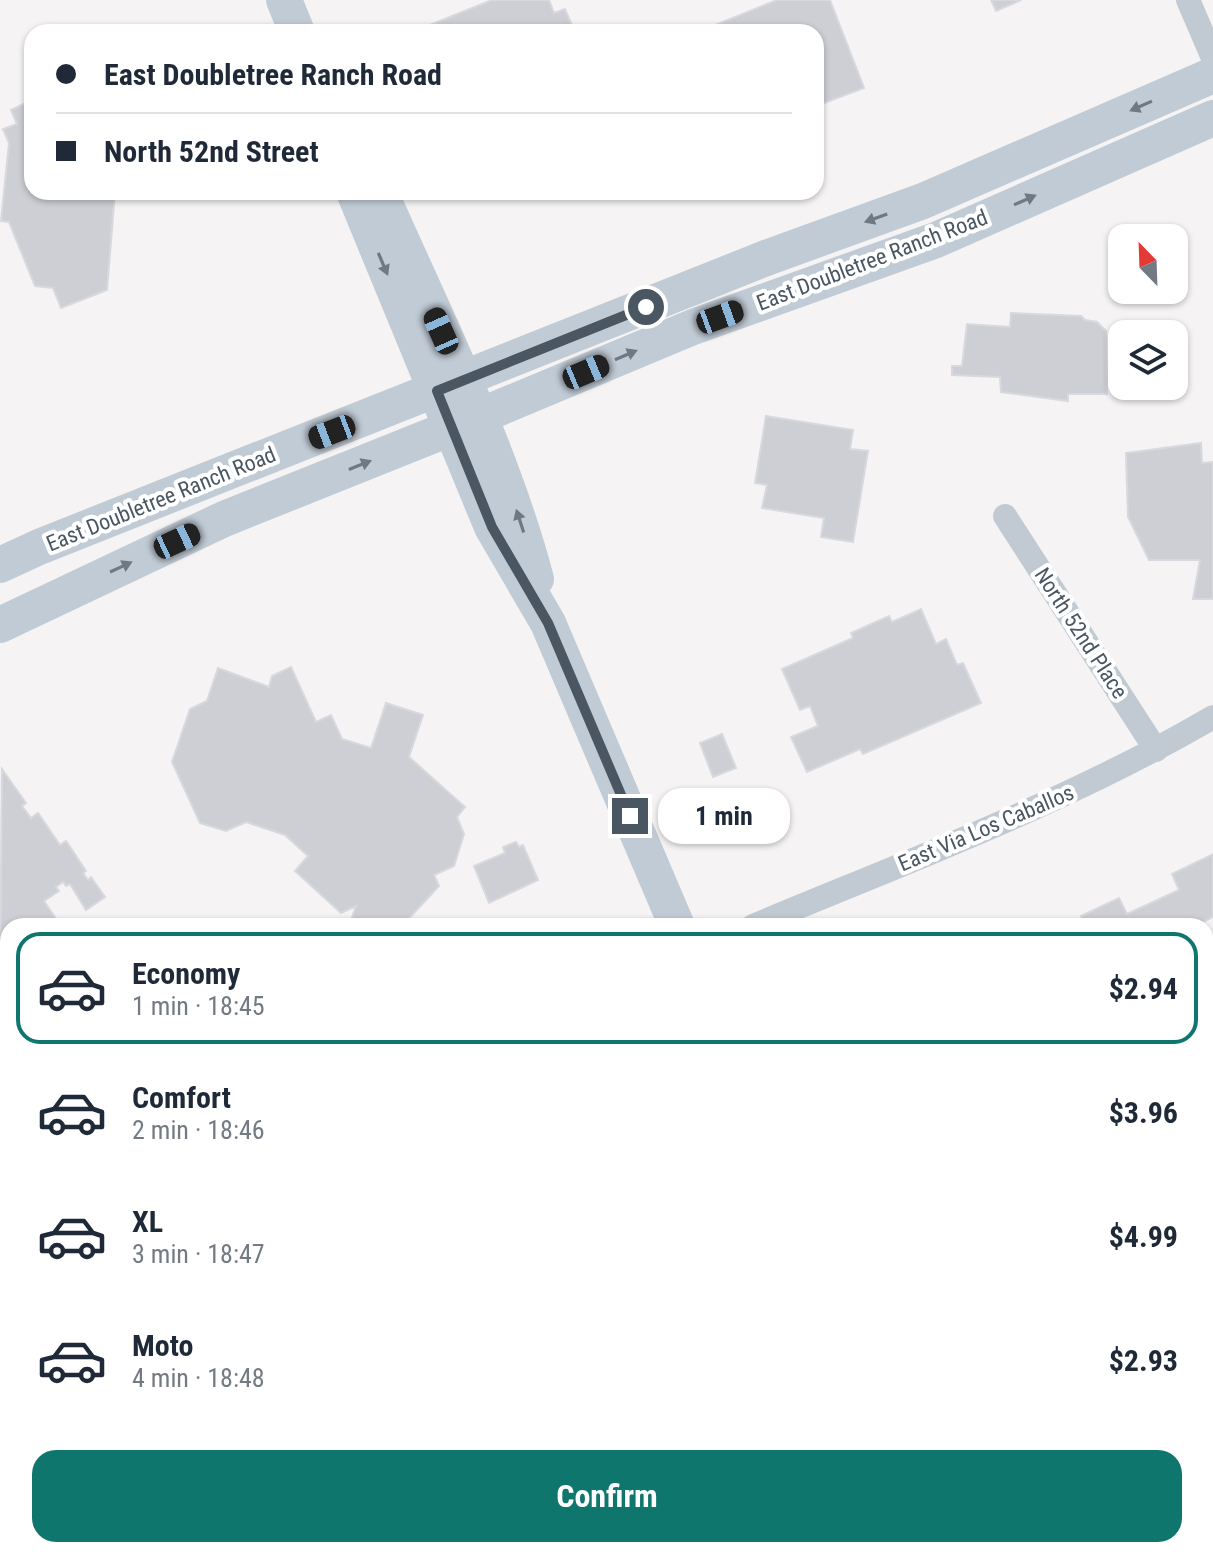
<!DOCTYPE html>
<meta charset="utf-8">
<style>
:root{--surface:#fff;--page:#f2f2f3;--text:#1f2937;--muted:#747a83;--line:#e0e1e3;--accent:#0f766e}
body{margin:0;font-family:"Roboto Condensed",sans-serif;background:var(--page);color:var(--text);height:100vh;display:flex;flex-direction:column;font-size:30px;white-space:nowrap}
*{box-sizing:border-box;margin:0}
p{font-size:26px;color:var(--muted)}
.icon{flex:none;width:44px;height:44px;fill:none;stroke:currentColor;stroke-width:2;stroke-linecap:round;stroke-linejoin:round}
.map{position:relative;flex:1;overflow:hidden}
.sheet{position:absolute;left:0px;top:918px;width:1214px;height:640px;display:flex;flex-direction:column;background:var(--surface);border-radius:24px 24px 0 0;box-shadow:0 2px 6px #0004}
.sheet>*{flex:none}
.hud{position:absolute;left:24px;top:24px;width:800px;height:176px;border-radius:24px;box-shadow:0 2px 6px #0004;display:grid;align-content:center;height:176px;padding:0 32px;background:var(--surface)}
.needle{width:52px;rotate:337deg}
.controls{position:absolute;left:1108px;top:224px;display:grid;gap:16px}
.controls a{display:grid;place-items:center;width:80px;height:80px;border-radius:16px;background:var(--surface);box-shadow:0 2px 6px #0004;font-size:40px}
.end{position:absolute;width:36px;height:36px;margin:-18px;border:10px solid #4a5661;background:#fff;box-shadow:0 0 0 4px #fff}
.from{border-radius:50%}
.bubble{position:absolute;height:56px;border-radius:24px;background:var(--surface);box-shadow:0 2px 6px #0004;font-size:26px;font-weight:700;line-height:56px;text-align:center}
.car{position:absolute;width:24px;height:48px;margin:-24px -12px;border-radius:10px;box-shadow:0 0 6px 2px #0007;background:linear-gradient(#222 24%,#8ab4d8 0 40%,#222 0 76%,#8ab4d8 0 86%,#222 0)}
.hud b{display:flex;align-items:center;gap:28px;height:76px;font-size:30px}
.hud b+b{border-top:2px solid var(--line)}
.hud i{width:20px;height:20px;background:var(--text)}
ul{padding:14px 0 0;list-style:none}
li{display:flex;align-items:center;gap:24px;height:112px;margin:0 16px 12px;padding:0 16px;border:4px solid transparent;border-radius:24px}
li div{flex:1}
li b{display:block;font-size:30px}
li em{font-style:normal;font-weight:700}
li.selected{border-color:var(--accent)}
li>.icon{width:72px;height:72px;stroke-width:1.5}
.cta{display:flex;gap:16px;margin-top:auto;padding:16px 32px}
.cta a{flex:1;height:92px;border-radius:24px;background:var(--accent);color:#fff;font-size:32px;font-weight:700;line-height:92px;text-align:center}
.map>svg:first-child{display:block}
.building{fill:#cdcfd5;stroke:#d7d9de;stroke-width:2}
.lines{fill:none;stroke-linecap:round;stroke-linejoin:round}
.street{stroke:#c1cad2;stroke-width:24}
.secondary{stroke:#c1cbd6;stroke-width:36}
.oneway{fill:#6e7984}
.route{stroke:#4a5661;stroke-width:10}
.labels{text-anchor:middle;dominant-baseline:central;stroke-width:8;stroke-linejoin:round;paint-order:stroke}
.street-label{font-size:22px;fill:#4a5661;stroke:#fff}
</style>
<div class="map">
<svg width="1213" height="1558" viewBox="0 0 1213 1558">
<rect width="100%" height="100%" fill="#f5f3f3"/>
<g class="building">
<path d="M492,0H549L554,13L565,9L575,32H423L422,28Z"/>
<path d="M777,0H830L864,88L816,106V32H698Z"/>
<path d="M991,0H1021L996,11Z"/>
<path d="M32,86V192H115L107,290L61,308L53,288L35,286L9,222L1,221L9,143L3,129L17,124L11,110L26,103L28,88Z"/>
<path d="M1011,313L1081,316L1085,320L1097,322L1106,331L1107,394H1068V401L1001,392L1000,377L952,375V366H962L967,324L1010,327Z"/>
<path d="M766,416L853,430L850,449L868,451L853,542L821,537L824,518L762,508L767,485L755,483Z"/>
<path d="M1201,443L1202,463L1213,462V599H1193L1200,560H1149L1128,517L1126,453Z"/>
<path d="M921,609L936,644L946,639L957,665L963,663L981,703L863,754L860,749L807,772L791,737L818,726L810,706L800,710L782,669L853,638L851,633L889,616L892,622Z"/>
<path d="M291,667L316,722L331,715L342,739L371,748L386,703L423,715L409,757L465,807L457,817L464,834L454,866L434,875L439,886L402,926H349L356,906L341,913L295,871L308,856L285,835L246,822L226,831L200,823L172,762L190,709L207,701L218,668L269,687L272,676Z"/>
<path d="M722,734L736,768L713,777L700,743Z"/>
<path d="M2,769L26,803L22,806L31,818L38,813L60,845L66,841L86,871L83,873L88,880L91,877L105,897L86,910L70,884L66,886L63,882L56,887L59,891L44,901L61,926H8V982L0,971Z"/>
<path d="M516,842L519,847L523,845L538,880L489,903L474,866L505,853L503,847Z"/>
<path d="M1213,854V917L1199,924L1200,926H1086L1081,916L1119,898L1127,914L1179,890L1172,874Z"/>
<path d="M1206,1312L1213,1316L1209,1326L1213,1329V1347L1209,1355L1206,1354Z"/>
<path d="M0,1338L8,1341V1425L0,1421Z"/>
<path d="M459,1550H500L502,1555L494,1558H463Z"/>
<path d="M635,1550H744L747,1558H701L698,1552L682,1558H633L631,1552Z"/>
<path d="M1119,1550H1142L1147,1557L1160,1550L1203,1551L1196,1555L1198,1558H1105Z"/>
</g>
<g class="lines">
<g class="street">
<path d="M1188,0L1213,58"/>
<path d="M1005,516L1156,750"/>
<path d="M753,926C908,861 1068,802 1213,717"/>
</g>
<g class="secondary">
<path d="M284,0L297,32"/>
<path d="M354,192L492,527L548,623L677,926"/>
<path d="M380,192C435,317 501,447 536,579"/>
<path d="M0,565L39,547L766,258L923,201L1213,75"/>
<path d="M0,625L224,519L451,428L693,327L936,240L1213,118"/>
<path d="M939,1550L942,1558"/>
</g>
</g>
<defs><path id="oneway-solid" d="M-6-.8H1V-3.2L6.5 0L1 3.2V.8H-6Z" transform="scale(2)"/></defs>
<g class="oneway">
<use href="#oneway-solid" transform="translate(1141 106) rotate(156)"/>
<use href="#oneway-solid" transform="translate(1025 200) rotate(-24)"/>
<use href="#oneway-solid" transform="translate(876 218) rotate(160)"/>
<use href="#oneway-solid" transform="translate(383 264) rotate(67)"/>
<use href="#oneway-solid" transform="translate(626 355) rotate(-23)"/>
<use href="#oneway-solid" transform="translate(360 465) rotate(-22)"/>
<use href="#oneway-solid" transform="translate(520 521) rotate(-108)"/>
<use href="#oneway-solid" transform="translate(121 567) rotate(-25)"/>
</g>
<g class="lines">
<path class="route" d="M630,816L548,623L492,527L437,391L646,307"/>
</g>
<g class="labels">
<g class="street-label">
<text transform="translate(872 260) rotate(-21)">East Doubletree Ranch Road</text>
<text transform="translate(161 499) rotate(-22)">East Doubletree Ranch Road</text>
<text transform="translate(1081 633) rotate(57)">North 52nd Place</text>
<text transform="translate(986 828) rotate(-23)">East Via Los Caballos</text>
</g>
</g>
</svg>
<div class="controls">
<a><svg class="needle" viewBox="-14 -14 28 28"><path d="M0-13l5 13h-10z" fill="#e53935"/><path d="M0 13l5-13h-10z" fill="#747a83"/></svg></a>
<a><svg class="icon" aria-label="layers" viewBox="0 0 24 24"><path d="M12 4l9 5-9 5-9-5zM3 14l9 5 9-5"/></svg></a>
</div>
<i class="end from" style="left:646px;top:307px"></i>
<i class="end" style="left:630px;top:816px"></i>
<div class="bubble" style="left:658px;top:788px;width:132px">1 min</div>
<i class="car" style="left:720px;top:317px;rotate:70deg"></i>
<i class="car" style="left:441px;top:331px;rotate:336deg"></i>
<i class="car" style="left:586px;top:372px;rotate:67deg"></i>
<i class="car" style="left:332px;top:432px;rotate:249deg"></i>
<i class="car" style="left:177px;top:541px;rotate:65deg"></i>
<div class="hud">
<b><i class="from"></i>East Doubletree Ranch Road</b>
<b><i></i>North 52nd Street</b>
</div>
<section class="sheet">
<ul>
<li class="selected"><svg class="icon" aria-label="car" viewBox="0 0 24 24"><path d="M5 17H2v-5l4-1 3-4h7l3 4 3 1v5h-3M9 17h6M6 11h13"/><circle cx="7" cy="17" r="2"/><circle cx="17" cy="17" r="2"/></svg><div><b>Economy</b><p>1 min · 18:45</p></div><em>$2.94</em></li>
<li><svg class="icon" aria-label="car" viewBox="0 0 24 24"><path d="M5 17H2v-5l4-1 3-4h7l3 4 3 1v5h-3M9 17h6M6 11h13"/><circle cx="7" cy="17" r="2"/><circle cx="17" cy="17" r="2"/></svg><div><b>Comfort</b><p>2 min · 18:46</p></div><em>$3.96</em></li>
<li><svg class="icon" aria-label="car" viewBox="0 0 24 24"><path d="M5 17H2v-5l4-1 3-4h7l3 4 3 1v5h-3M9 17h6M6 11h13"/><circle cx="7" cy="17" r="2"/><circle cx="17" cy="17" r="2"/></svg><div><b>XL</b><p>3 min · 18:47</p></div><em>$4.99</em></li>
<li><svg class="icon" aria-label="car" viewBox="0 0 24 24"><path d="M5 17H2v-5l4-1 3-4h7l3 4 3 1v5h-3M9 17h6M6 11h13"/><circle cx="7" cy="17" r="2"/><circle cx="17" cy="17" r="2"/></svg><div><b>Moto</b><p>4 min · 18:48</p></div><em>$2.93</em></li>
</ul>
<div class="cta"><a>Confirm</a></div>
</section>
</div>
